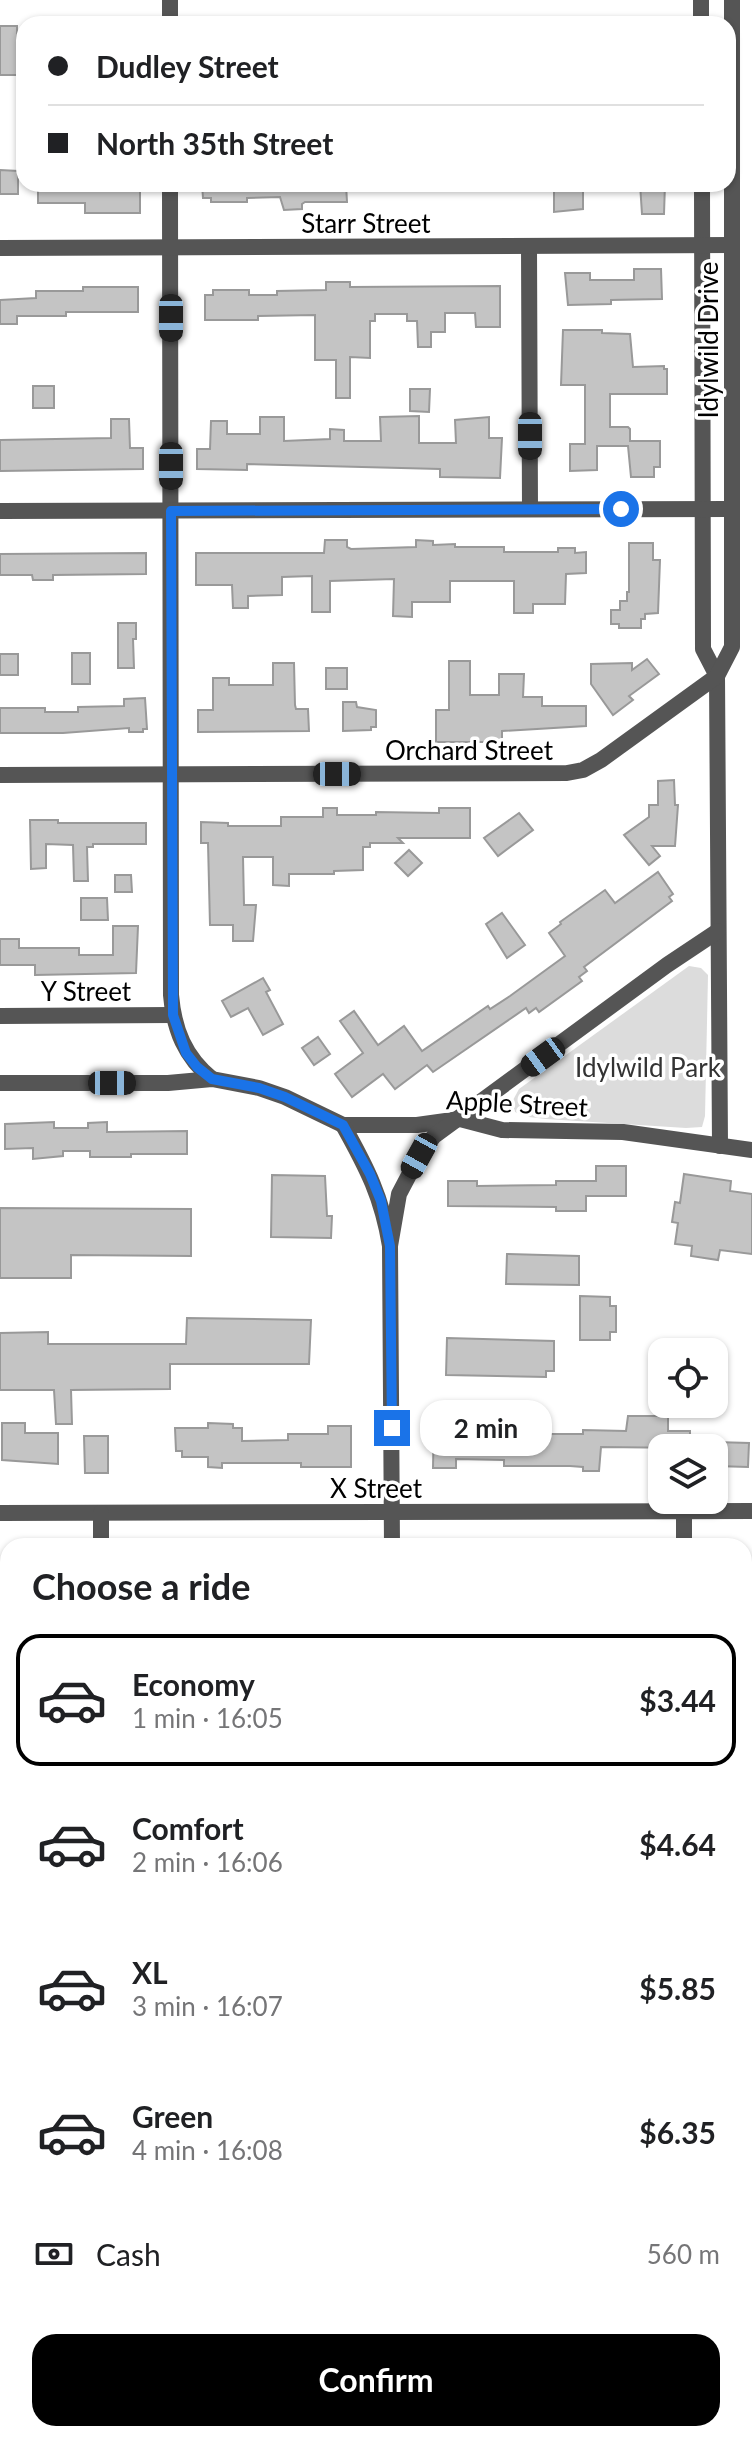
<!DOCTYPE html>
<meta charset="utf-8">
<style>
:root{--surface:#fff;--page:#f2f2f2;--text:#202124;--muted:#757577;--line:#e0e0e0;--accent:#000}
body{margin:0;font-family:Lato,sans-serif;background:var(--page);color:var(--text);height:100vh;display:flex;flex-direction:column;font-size:30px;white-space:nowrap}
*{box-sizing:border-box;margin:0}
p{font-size:26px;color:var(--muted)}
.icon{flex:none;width:44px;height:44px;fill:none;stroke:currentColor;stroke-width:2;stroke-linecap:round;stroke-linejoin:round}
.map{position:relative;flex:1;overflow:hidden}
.side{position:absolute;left:0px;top:1538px;width:752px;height:904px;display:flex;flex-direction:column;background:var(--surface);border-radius:24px 24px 0 0;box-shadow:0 2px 6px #0004}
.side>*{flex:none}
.banner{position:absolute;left:16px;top:16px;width:720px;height:176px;border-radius:24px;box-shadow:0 2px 6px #0004;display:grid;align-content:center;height:176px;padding:0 32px;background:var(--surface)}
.buttons{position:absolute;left:648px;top:1338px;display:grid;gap:16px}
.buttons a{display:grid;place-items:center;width:80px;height:80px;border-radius:16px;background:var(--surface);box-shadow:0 2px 6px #0004;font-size:40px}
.end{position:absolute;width:36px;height:36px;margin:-18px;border:10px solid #1a73e8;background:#fff;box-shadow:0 0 0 4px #fff}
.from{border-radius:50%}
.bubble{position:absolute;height:56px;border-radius:24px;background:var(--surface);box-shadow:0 2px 6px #0004;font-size:26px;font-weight:700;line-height:56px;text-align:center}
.car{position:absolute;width:24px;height:48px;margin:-24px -12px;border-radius:10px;box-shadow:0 0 6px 2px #0007;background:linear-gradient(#222 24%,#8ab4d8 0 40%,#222 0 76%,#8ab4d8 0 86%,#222 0)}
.banner b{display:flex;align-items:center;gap:28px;height:76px;font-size:30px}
.banner b+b{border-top:2px solid var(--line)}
.banner i{width:20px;height:20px;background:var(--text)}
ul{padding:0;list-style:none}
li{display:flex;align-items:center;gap:24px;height:132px;margin:0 16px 12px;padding:0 16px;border:4px solid transparent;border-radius:24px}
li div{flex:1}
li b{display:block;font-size:30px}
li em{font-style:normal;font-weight:700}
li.current{border-color:var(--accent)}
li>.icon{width:72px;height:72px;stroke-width:1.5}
h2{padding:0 32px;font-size:36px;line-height:96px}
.pay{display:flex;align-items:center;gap:20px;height:88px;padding:0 32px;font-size:30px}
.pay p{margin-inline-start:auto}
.cta{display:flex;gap:16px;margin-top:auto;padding:16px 32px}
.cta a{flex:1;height:92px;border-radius:24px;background:var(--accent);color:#fff;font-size:32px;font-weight:700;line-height:92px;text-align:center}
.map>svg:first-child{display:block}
.green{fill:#dcdcdc}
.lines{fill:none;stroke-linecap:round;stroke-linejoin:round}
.stream{stroke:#a3a3a3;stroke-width:5}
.building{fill:#c4c4c4;stroke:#999;stroke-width:2}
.street{stroke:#555;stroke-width:16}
.secondary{stroke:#222;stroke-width:16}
.route{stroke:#1a73e8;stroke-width:10}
.labels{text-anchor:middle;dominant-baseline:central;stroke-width:7;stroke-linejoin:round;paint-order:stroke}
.street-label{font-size:26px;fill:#000;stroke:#fff}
.park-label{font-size:26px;fill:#333;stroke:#fff}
</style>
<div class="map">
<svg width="752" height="2442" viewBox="0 0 752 2442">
<rect width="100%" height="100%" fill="#fff"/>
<g class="green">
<path d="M689,966L701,968L708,975L705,1116L702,1127L686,1128L546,1119L529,1117L515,1112L512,1102L519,1089Z"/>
<path d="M744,2118H752V2274L744,2256Z"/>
<path d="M0,2134H8V2405L0,2404Z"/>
</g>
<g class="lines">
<path class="stream" d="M744,2265L752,2281"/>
</g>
<g class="building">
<rect x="0" y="26" width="17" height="49"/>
<path d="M0,170L18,171V194H0Z"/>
<path d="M38,184H66V188H140V213H85V203H38Z"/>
<path d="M202,184H346L347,202H305L302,204V209L284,210L280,197L247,198V202H211V198H203Z"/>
<path d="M583,184V209L554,212V185Z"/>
<path d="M640,184H665L664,214H642Z"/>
<path d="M634,269H661L662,299L611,300V304L568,305L565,273H590V280H634Z"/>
<path d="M326,282H350V287L500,286V327H476L475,313H445V332H431V347H418L417,321H407V314H375V321H370V358L350,357V398H336V360H315V315L258,316V320H205V295H213V290H249V295H277V291L326,290Z"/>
<path d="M83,287H138V312H66V316H17V324H0V300L36,298V291H83Z"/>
<path d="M563,330H602V333L630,334L633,367L664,366V369H667V394H610V427H628L630,429V441H660V467H654V477H631L628,446H597V470L570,471V444H585V385H561Z"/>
<rect x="33" y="386" width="21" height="22"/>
<path d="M410,389H430L429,412L410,411Z"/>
<path d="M419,416V443H456L455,420L489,417V438H502L500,478L440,477V469L247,464V470L197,469V449H210L211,421H227V434H260V417H284V441L330,439V429L344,430V441H381L380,417Z"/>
<path d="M111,419H129L130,448H143V469L0,471V440L111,438Z"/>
<path d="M325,540H347V547L351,549L416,547V540L433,541V545L455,544V547H504V552H558V548H575V553L586,552V573L566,574L565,604H533V613H514V581H450V602H412V617L393,616L394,579L330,581V612H312V576L282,577V595L248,596V608H233L232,585H196V553H324Z"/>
<path d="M629,543H653V560H660L658,613L645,614V619H641V628H619V624H611V610H620V601H627V592H629Z"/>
<path d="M146,553V574L53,575V580H33L32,575H0V554Z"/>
<path d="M118,623H136V639H133L134,668H118Z"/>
<rect x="72" y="653" width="18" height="31"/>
<rect x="0" y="654" width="18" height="21"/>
<path d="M647,659L659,674L629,696L633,700L613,715L591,684V664L632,663V670Z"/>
<path d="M449,661H470V695H499V674H524L523,697H542V706H586V726L502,731V742H436V710H449Z"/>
<path d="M273,663H294L295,705L296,709H308L309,731L198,732V710H213V678H229V685H273Z"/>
<rect x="326" y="668" width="21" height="21"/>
<path d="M145,698L147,729H143V732H129V728L63,733H0V708H45V712H78V707L124,706V699Z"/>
<path d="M343,702H356L357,707L376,710V727H371V730L343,731Z"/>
<path d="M674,780L675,805H678L675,846H652L660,856L649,865L624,835L649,817V805H658V781Z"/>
<path d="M323,808H337V815H376V812L439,813V808H470V838H398L403,843H370V847H363V870L334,871V874H289V886L273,885V857H243L244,905H256L253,941H233V925H210L208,843H201V822L228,823V826H281V817H323Z"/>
<path d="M519,813L533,830L498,856L484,838Z"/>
<path d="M30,820H58V823H146V844H93V847H87L88,881H74L73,845L46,844V868L31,869Z"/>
<path d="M409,850L422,863L408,876L395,863Z"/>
<path d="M658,872L673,894L669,897L672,901L584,967L587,971L579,977L582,981L539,1012L536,1008L529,1013L526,1008L433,1072L427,1065L395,1089L383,1074L352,1097L335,1074L363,1053L340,1021L354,1011L378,1045L404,1026L422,1051L488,1006L490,1009L510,996L565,956L549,933L561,924L560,922L605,890L615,903Z"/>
<path d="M115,875H131L132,892H115Z"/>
<path d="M81,898H107L108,920H81Z"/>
<path d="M502,913L525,945L507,958L486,924Z"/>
<path d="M113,926H138L136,973L35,975V965H0V939H19V948H79V955H113Z"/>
<path d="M263,978L270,990L266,992L283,1024L263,1035L248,1008L231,1017L222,1001Z"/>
<path d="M318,1037L330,1054L314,1065L302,1048Z"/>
<path d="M54,1122V1128H88V1123L107,1122V1132L187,1131V1154H131V1157H90V1151H63V1156L33,1159V1148L5,1149V1124Z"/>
<path d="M596,1166H626V1196H586V1211H556V1207L448,1206V1181H477V1186L556,1185V1181H596Z"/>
<path d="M684,1174L731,1181L730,1191L752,1194V1254L720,1250L718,1260L691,1256L692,1246L675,1244L678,1223L672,1222L675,1202L680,1203Z"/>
<path d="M272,1175L325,1176L327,1216H332L331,1238L271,1237Z"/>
<path d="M0,1208L191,1209V1256L71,1255V1278H0Z"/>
<path d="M507,1254L579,1256V1285L506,1284Z"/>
<path d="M580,1296L610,1297V1306H616V1332H610V1340H580Z"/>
<path d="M187,1318L311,1320L309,1364H170V1389L71,1390L72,1424H56L54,1390H0V1333L48,1332V1344H186Z"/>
<path d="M447,1338L554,1341V1371H546V1377L446,1375Z"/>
<path d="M521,1413H536V1434H583V1430L626,1431L628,1416H668V1431H690V1448L601,1447L599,1471H583V1467L570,1466H504V1460L456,1459V1468H433L434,1417H455V1432L482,1433V1426L520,1427Z"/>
<path d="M2,1423H25V1433H58V1464L2,1460Z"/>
<path d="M208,1423L233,1424V1428H242V1441L288,1440V1434H328V1426H351V1467H301V1463H222V1468L208,1467V1457H182V1451H176L175,1428H208Z"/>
<path d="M84,1436H108V1473H85Z"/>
<path d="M715,1442L749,1443L748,1467L715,1466Z"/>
</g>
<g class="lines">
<g class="street">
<path d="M170,0V24"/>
<path d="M701,0V24"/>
<path d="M170,184L171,995C174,1030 185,1057 212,1079"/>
<path d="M702,184L703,649L717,676L720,1146"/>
<path d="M529,246L530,509"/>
<path d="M0,248L732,245"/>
<path d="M0,511L732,509"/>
<path d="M0,775L567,773L583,770L601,760L717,676L732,647V0"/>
<path d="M0,1016L173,1015"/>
<path d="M0,1083H168L212,1079L259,1088L285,1097L343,1125H417L460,1119L502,1130L623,1132L752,1150"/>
<path d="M343,1125C367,1168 382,1197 390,1246L392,1546"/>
<path d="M390,1246L399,1194L419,1156L434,1136L667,965L718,931"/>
<path d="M0,1513L752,1511"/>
<path d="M101,1513V1546"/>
<path d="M684,1546V1511"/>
<path d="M744,1803H752"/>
<path d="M0,1804H8"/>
<path d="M393,2434V2442"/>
<path d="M102,2442V2434"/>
</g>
<g class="secondary">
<path d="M0,2082H8"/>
<path d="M744,2095H752"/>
<path d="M0,2112H8"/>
</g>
</g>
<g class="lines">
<path class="route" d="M392,1428L390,1246L381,1201L370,1174L343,1125L285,1097L259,1088L212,1079L197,1067L186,1053L173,1015L171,511L621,509"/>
</g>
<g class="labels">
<g class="street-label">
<text x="366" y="223">Starr Street</text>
<text transform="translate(708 340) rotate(-90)">Idylwild Drive</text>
<text x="469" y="750">Orchard Street</text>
<text x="86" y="991">Y Street</text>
<text transform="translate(517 1103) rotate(3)">Apple Street</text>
<text x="376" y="1488">X Street</text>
</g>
<g class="park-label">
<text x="648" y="1067">Idylwild Park</text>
</g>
</g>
</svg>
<div class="buttons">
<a><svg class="icon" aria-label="locate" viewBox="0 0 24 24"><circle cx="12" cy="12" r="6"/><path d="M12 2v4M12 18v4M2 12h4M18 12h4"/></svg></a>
<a><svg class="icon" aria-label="layers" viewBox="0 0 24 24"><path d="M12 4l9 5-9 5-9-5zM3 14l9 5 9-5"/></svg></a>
</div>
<i class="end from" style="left:621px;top:509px"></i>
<i class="end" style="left:392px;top:1428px"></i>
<div class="bubble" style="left:420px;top:1400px;width:132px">2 min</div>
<i class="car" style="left:171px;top:318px;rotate:180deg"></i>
<i class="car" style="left:530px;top:436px;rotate:180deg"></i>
<i class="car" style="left:171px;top:466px;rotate:180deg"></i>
<i class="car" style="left:337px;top:774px;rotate:90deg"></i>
<i class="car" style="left:543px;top:1057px;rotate:234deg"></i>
<i class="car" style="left:112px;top:1083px;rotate:90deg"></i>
<i class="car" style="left:419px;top:1156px;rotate:209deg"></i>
<div class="banner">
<b><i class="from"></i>Dudley Street</b>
<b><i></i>North 35th Street</b>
</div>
<section class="side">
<h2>Choose a ride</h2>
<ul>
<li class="current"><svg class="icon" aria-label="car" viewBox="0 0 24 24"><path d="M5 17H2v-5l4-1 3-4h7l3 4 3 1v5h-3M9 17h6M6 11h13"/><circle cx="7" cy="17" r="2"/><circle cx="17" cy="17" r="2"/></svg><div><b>Economy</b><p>1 min · 16:05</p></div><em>$3.44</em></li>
<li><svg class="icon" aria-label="car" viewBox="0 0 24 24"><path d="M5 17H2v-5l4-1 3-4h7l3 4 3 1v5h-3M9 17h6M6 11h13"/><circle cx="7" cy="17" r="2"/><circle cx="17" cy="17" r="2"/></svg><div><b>Comfort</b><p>2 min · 16:06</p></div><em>$4.64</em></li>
<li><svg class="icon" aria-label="car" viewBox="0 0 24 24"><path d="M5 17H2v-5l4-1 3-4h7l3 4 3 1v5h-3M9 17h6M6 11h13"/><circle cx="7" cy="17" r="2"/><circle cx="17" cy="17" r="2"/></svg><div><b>XL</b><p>3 min · 16:07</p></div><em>$5.85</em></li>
<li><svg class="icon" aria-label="car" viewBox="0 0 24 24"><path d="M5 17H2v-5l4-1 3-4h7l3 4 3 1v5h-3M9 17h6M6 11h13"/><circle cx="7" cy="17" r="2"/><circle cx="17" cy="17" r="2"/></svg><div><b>Green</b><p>4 min · 16:08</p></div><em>$6.35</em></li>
</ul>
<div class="pay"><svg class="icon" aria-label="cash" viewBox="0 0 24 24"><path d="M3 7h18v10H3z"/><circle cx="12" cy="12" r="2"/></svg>Cash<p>560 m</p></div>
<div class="cta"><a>Confirm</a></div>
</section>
</div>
